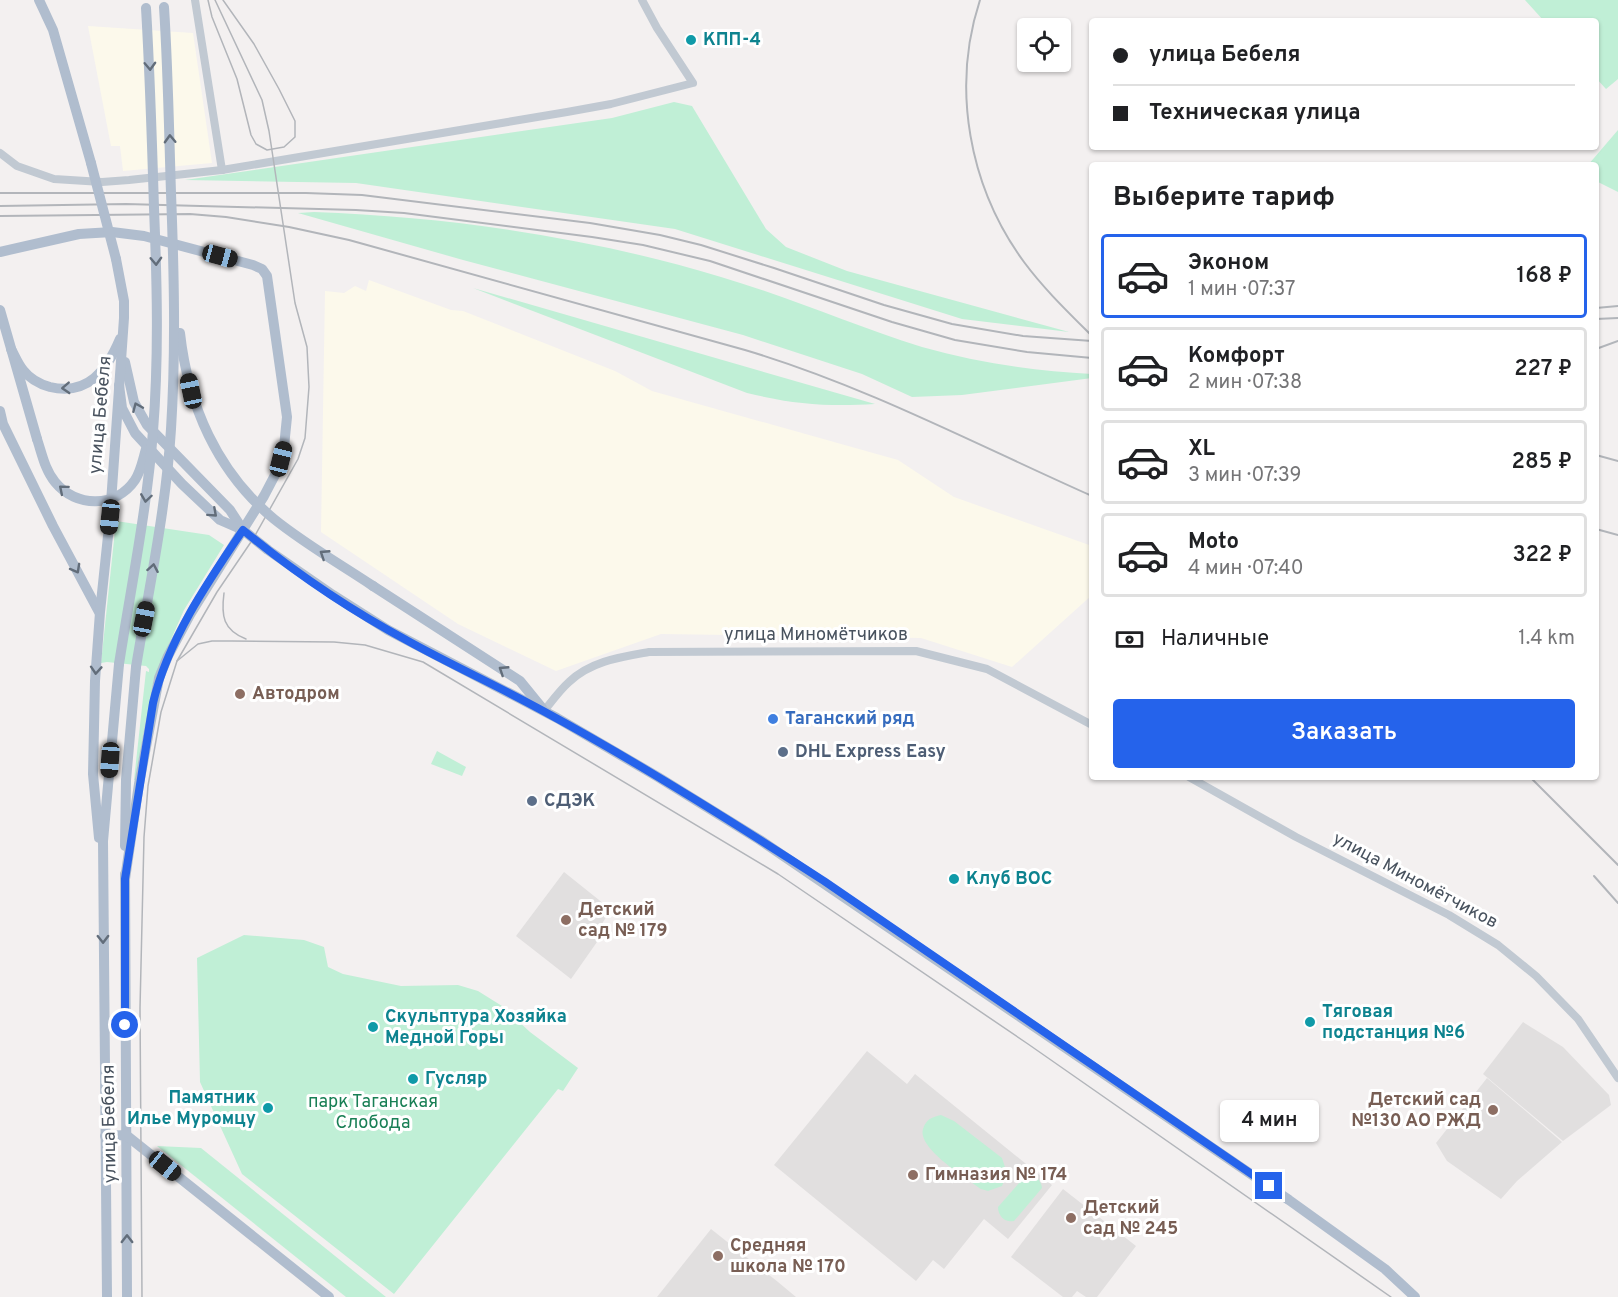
<!DOCTYPE html>
<html lang="ru">
<meta charset="utf-8">
<style>
:root{--surface:#fff;--page:#f6f6f6;--text:#202124;--muted:#757577;--line:#e0e0e0;--accent:#2563eb}
body{margin:0;font-family:Overpass,sans-serif;background:var(--page);color:var(--text);height:100vh;display:flex;flex-direction:column;font-size:22px;white-space:nowrap}
*{box-sizing:border-box;margin:0}
p{font-size:20px;color:var(--muted)}
.icon{flex:none;width:33px;height:33px;fill:none;stroke:currentColor;stroke-width:2;stroke-linecap:round;stroke-linejoin:round}
.map{position:relative;flex:1;overflow:hidden}
.details{position:absolute;left:1089px;top:162px;width:510px;height:618px;display:flex;flex-direction:column;background:var(--surface);border-radius:6px;box-shadow:0 2px 4px #0004}
.details>*{flex:none}
.banner{position:absolute;left:1089px;top:18px;width:510px;height:132px;border-radius:6px;box-shadow:0 2px 4px #0004;display:grid;align-content:center;height:132px;padding:0 24px;background:var(--surface)}
.buttons{position:absolute;left:1017px;top:18px;display:grid;gap:12px}
.buttons a{display:grid;place-items:center;width:54px;height:54px;border-radius:6px;background:var(--surface);box-shadow:0 2px 4px #0004;font-size:30px}
.end{position:absolute;width:27px;height:27px;margin:-14px;border:8px solid #2563eb;background:#fff;box-shadow:0 0 0 3px #fff}
.from{border-radius:50%}
.bubble{position:absolute;height:42px;border-radius:6px;background:var(--surface);box-shadow:0 2px 4px #0004;font-size:20px;font-weight:600;line-height:42px;text-align:center}
.car{position:absolute;width:18px;height:36px;margin:-18px -9px;border-radius:8px;box-shadow:0 0 4px 2px #0007;background:linear-gradient(#222 24%,#8ab4d8 0 40%,#222 0 76%,#8ab4d8 0 86%,#222 0)}
.banner b{display:flex;align-items:center;gap:21px;height:57px;font-size:22px}
.banner b+b{border-top:2px solid var(--line)}
.banner i{width:15px;height:15px;background:var(--text)}
ul{padding:0;list-style:none}
li{display:flex;align-items:center;gap:18px;height:84px;margin:0 12px 9px;padding:0 12px;border:3px solid var(--line);border-radius:6px}
li div{flex:1}
li b{display:block;font-size:22px}
li em{font-style:normal;font-weight:600}
li.current{border-color:var(--accent)}
li>.icon{width:54px;height:54px;stroke-width:1.5}
h2{padding:0 24px;font-size:27px;line-height:72px}
.pay{display:flex;align-items:center;gap:15px;height:66px;padding:0 24px;font-size:22px}
.pay p{margin-inline-start:auto}
.action{display:flex;gap:12px;margin-top:auto;padding:12px 24px}
.action a{flex:1;height:69px;border-radius:6px;background:var(--accent);color:#fff;font-size:24px;font-weight:600;line-height:69px;text-align:center}
.map>svg:first-child{display:block}
.commercial{fill:#fcf9eb}
.education{fill:#e1dfdf}
.green{fill:#c0efd6}
.lines{fill:none;stroke-linecap:round;stroke-linejoin:round}
.minor{stroke:#c1c9d2;stroke-width:8}
.major{stroke:#b0bdce;stroke-width:10}
.tram{stroke:#b2b5ba;stroke-width:1.5}
.rail{stroke:#b2b5ba;stroke-width:2}
.major-bridge{stroke:#b0bdce;stroke-width:10}
.oneway{stroke:#626d7a}
.route{stroke:#2563eb;stroke-width:8}
.culture-dot{fill:#0f9aa8;stroke:#fff;stroke-width:2}
.education-dot{fill:#8d6e63;stroke:#fff;stroke-width:2}
.shop-dot{fill:#3f7fe0;stroke:#fff;stroke-width:2}
.service-dot{fill:#5c6f8a;stroke:#fff;stroke-width:2}
.labels{text-anchor:middle;dominant-baseline:central;stroke-width:6;stroke-linejoin:round;paint-order:stroke}
.culture-label{font-size:18px;font-weight:bold;fill:#0d838f;stroke:#fff;text-anchor:start}
.street-label{font-size:18px;fill:#48525e;stroke:#fff}
.education-label{font-size:18px;font-weight:bold;fill:#785e54;stroke:#fff;text-anchor:start}
.shop-label{font-size:18px;font-weight:bold;fill:#366cbe;stroke:#fff;text-anchor:start}
.service-label{font-size:18px;font-weight:bold;fill:#4e5e75;stroke:#fff;text-anchor:start}
.park-label{font-size:18px;fill:#197f55;stroke:#fff}
</style>
<div class="map">
<svg width="1618" height="1297" viewBox="0 0 1618 1297">
<rect width="100%" height="100%" fill="#f3f0f0"/>
<g class="commercial">
<path d="M88,26L193,33L212,163L123,171L120,146H111Z"/>
<path d="M369,280L451,310L463,311L615,371L652,391L898,460L954,497L1092,546V595L1012,667L921,638L661,634L556,671L458,624L321,532L325,291L344,293L355,286L366,291Z"/>
</g>
<g class="education">
<path d="M564,872L604,904L608,914L600,927L604,932L571,979L516,936Z"/>
<path d="M1523,1022L1563,1047L1609,1095L1611,1105L1563,1141L1483,1074Z"/>
<path d="M867,1051L907,1084L915,1074L1052,1185L1008,1239L984,1219L944,1269L933,1260L916,1281L774,1165Z"/>
<path d="M1487,1078L1562,1142L1517,1181L1501,1199L1447,1161L1436,1143Z"/>
<path d="M1063,1189L1136,1246L1097,1297H1086L1077,1291L1072,1297H1063L1011,1257Z"/>
<path d="M711,1229L778,1282L796,1297H657Z"/>
</g>
<g class="green">
<path d="M1525,0H1618V79L1606,89L1596,78V21H1544Z"/>
<path d="M674,102L692,106L766,229L786,247L847,271L1069,332L962,319L675,229L356,183L185,180L612,118Z"/>
<path d="M1618,130V192L1596,181V165H1588Z"/>
<path d="M314,212C451,217 589,237 721,277C789,297 854,326 922,347C978,363 1034,371 1092,374V378L962,395L912,397L862,374L743,335L463,260L298,213Z"/>
<path d="M473,288L875,404C827,407 793,404 747,393Z"/>
<path d="M116,521L209,535L224,545L184,610L154,678L135,780H134L146,671L149,672V669L146,666L107,662L101,663Z"/>
<path d="M437,751L466,767L462,776L431,764Z"/>
<path d="M244,935L304,940L324,947L328,967L343,974L401,986L458,985L478,991L502,1006L530,1032L578,1068L563,1091L558,1089L394,1294L242,1174L200,1082L197,958Z"/>
<path d="M941,1115L954,1121L1002,1158L1007,1173L1002,1186L988,1191L981,1189C966,1178 917,1148 923,1129C926,1119 932,1117 941,1115Z"/>
<path d="M157,1146L201,1148L386,1297H346Z"/>
<path d="M1027,1174C1035,1174 1041,1180 1042,1188L1014,1221C1005,1223 998,1216 998,1207Z"/>
</g>
<g class="lines">
<g class="minor">
<path d="M195,0L222,170"/>
<path d="M0,153L17,166L54,179L102,182L129,180L222,170L567,112L611,104L693,83L657,28L642,0"/>
<path d="M544,711C552,701 560,690 569,682C591,661 621,657 649,652L916,651L987,669L1092,725"/>
<path d="M1189,777L1296,837L1449,915L1498,945L1536,976L1578,1019L1618,1078"/>
</g>
<g class="major">
<path d="M39,0L53,30L91,163"/>
<path d="M0,252L79,234L112,232L144,236L253,265L262,269L267,276L287,417L284,447L275,475L264,496L191,613L168,656L159,678L139,784L125,879"/>
<path d="M0,310L37,439"/>
<path d="M11,349C15,356 18,364 23,370C30,379 39,384 50,387C88,396 107,370 120,339"/>
<path d="M125,362L134,402L147,425L230,510L243,530"/>
<path d="M119,385L122,408L135,433L182,484L220,520L243,530L268,550L333,595L388,630L557,718L658,777L760,840L1289,1200L1385,1269L1415,1297"/>
<path d="M0,411L3,424L53,526L99,612"/>
<path d="M373,586L520,681L542,708"/>
<path d="M99,838L93,774L95,681L100,612L110,517L124,318V301L116,259"/>
<path d="M125,846L126,780L136,667"/>
<path d="M125,874L127,1297"/>
<path d="M105,1136L126,1135L329,1297"/>
<path d="M107,1297L103,841L119,664"/>
</g>
<g class="tram">
<path d="M208,0L212,17L237,79L251,135L256,144L267,150L284,147L295,137V121L279,89L254,44L223,0"/>
<path d="M224,593C221,616 223,630 246,639"/>
<path d="M177,661L198,644L212,641H232L334,642L365,645L423,662L778,874L1028,1044L1391,1297"/>
<path d="M142,1297L140,1008L144,837L148,786L161,712L177,661L217,592L253,539L298,459L305,438L309,387L307,347L295,303L269,131L262,100L215,0"/>
</g>
<g class="rail">
<path d="M980,0C951,88 969,187 1024,262C1044,289 1068,312 1092,336"/>
<path d="M0,193H306L362,195L590,223L660,235L701,245L774,268L884,305L952,324L1023,336L1092,341"/>
<path d="M0,206L126,204L356,210L404,213L592,237L643,245L710,261L892,322L955,340L1027,352L1092,358"/>
<path d="M0,216L190,214L226,217L289,227L349,240L745,350C866,386 977,445 1092,496"/>
<path d="M1596,308L1618,306"/>
<path d="M1596,319L1618,318"/>
<path d="M1596,349L1618,341"/>
<path d="M1596,455L1618,461"/>
<path d="M1596,529L1618,535"/>
<path d="M1530,777L1618,865"/>
<path d="M1594,876L1618,903"/>
</g>
<g class="major-bridge">
<path d="M91,163L116,259"/>
<path d="M180,333C188,405 217,472 274,519C305,544 340,564 373,586"/>
<path d="M37,439C42,454 45,470 55,482C76,508 116,508 135,480C141,471 143,459 146,449"/>
<path d="M119,664C131,587 147,509 153,431C159,357 157,282 154,208C152,141 150,75 146,8"/>
<path d="M136,667C149,588 166,509 171,429C176,350 174,272 171,193C169,131 168,69 164,7"/>
</g>
</g>
<defs><path id="oneway-chevron" d="M-2-3.5L2.5 0L-2 3.5" fill="none" stroke-width="1.6" stroke-linecap="round" stroke-linejoin="round" transform="scale(1.5)"/></defs>
<g class="oneway">
<use href="#oneway-chevron" transform="translate(150 66) rotate(88)"/>
<use href="#oneway-chevron" transform="translate(170 139) rotate(-92)"/>
<use href="#oneway-chevron" transform="translate(156 261) rotate(88)"/>
<use href="#oneway-chevron" transform="translate(66 388) rotate(177)"/>
<use href="#oneway-chevron" transform="translate(137 407) rotate(-113)"/>
<use href="#oneway-chevron" transform="translate(63 489) rotate(-140)"/>
<use href="#oneway-chevron" transform="translate(146 498) rotate(98)"/>
<use href="#oneway-chevron" transform="translate(213 513) rotate(42)"/>
<use href="#oneway-chevron" transform="translate(324 554) rotate(-147)"/>
<use href="#oneway-chevron" transform="translate(153 568) rotate(-80)"/>
<use href="#oneway-chevron" transform="translate(76 569) rotate(61)"/>
<use href="#oneway-chevron" transform="translate(96 670) rotate(94)"/>
<use href="#oneway-chevron" transform="translate(503 670) rotate(-147)"/>
<use href="#oneway-chevron" transform="translate(103 939) rotate(89)"/>
<use href="#oneway-chevron" transform="translate(127 1239) rotate(-90)"/>
</g>
<g class="lines">
<path class="route" d="M125,1025V879L153,703C168,640 207,583 243,530C294,572 350,610 408,641C453,666 500,687 545,712C641,764 733,822 824,881L1269,1186"/>
</g>
<g class="culture-dot">
<circle cx="691" cy="40" r="6"/>
<circle cx="954" cy="879" r="6"/>
<circle cx="1310" cy="1022" r="6"/>
<circle cx="373" cy="1027" r="6"/>
<circle cx="413" cy="1079" r="6"/>
<circle cx="268" cy="1108" r="6"/>
</g>
<g class="education-dot">
<circle cx="240" cy="694" r="6"/>
<circle cx="566" cy="920" r="6"/>
<circle cx="1493" cy="1110" r="6"/>
<circle cx="913" cy="1175" r="6"/>
<circle cx="1071" cy="1218" r="6"/>
<circle cx="718" cy="1256" r="6"/>
</g>
<circle class="shop-dot" cx="773" cy="719" r="6"/>
<g class="service-dot">
<circle cx="783" cy="752" r="6"/>
<circle cx="532" cy="801" r="6"/>
</g>
<g class="labels">
<g class="culture-label">
<text x="703" y="40">КПП-4</text>
<text x="966" y="879">Клуб ВОС</text>
<text x="1322" y="1012">Тяговая<tspan x="1322" dy="21">подстанция №6</tspan></text>
<text x="385" y="1017">Скульптура Хозяйка<tspan x="385" dy="21">Медной Горы</tspan></text>
<text x="425" y="1079">Гусляр</text>
<text x="256" y="1098" text-anchor="end">Памятник<tspan x="256" dy="21">Илье Муромцу</tspan></text>
</g>
<g class="street-label">
<text transform="translate(101 415) rotate(-85)">улица Бебеля</text>
<text x="816" y="635">улица Миномётчиков</text>
<text transform="translate(1415 881) rotate(28)">улица Миномётчиков</text>
<text transform="translate(110 1124) rotate(-91)">улица Бебеля</text>
</g>
<g class="education-label">
<text x="252" y="694">Автодром</text>
<text x="578" y="910">Детский<tspan x="578" dy="21">сад № 179</tspan></text>
<text x="1481" y="1100" text-anchor="end">Детский сад<tspan x="1481" dy="21">№130 АО РЖД</tspan></text>
<text x="925" y="1175">Гимназия № 174</text>
<text x="1083" y="1208">Детский<tspan x="1083" dy="21">сад № 245</tspan></text>
<text x="730" y="1246">Средняя<tspan x="730" dy="21">школа № 170</tspan></text>
</g>
<g class="shop-label">
<text x="785" y="719">Таганский ряд</text>
</g>
<g class="service-label">
<text x="795" y="752">DHL Express Easy</text>
<text x="544" y="801">СДЭК</text>
</g>
<g class="park-label">
<text x="373" y="1102">парк Таганская<tspan x="373" dy="21">Слобода</tspan></text>
</g>
</g>
</svg>
<div class="buttons">
<a><svg class="icon" aria-label="locate" viewBox="0 0 24 24"><circle cx="12" cy="12" r="6"/><path d="M12 2v4M12 18v4M2 12h4M18 12h4"/></svg></a>
</div>
<i class="end from" style="left:125px;top:1025px"></i>
<i class="end" style="left:1269px;top:1186px"></i>
<div class="bubble" style="left:1220px;top:1100px;width:99px">4 мин</div>
<i class="car" style="left:220px;top:256px;rotate:105deg"></i>
<i class="car" style="left:191px;top:391px;rotate:348deg"></i>
<i class="car" style="left:281px;top:459px;rotate:14deg"></i>
<i class="car" style="left:110px;top:517px;rotate:186deg"></i>
<i class="car" style="left:144px;top:619px;rotate:11deg"></i>
<i class="car" style="left:110px;top:760px;rotate:184deg"></i>
<i class="car" style="left:165px;top:1166px;rotate:129deg"></i>
<div class="banner">
<b><i class="from"></i>улица Бебеля</b>
<b><i></i>Техническая улица</b>
</div>
<section class="details">
<h2>Выберите тариф</h2>
<ul>
<li class="current"><svg class="icon" aria-label="car" viewBox="0 0 24 24"><path d="M5 17H2v-5l4-1 3-4h7l3 4 3 1v5h-3M9 17h6M6 11h13"/><circle cx="7" cy="17" r="2"/><circle cx="17" cy="17" r="2"/></svg><div><b>Эконом</b><p>1 мин · 07:37</p></div><em>168 ₽</em></li>
<li><svg class="icon" aria-label="car" viewBox="0 0 24 24"><path d="M5 17H2v-5l4-1 3-4h7l3 4 3 1v5h-3M9 17h6M6 11h13"/><circle cx="7" cy="17" r="2"/><circle cx="17" cy="17" r="2"/></svg><div><b>Комфорт</b><p>2 мин · 07:38</p></div><em>227 ₽</em></li>
<li><svg class="icon" aria-label="car" viewBox="0 0 24 24"><path d="M5 17H2v-5l4-1 3-4h7l3 4 3 1v5h-3M9 17h6M6 11h13"/><circle cx="7" cy="17" r="2"/><circle cx="17" cy="17" r="2"/></svg><div><b>XL</b><p>3 мин · 07:39</p></div><em>285 ₽</em></li>
<li><svg class="icon" aria-label="car" viewBox="0 0 24 24"><path d="M5 17H2v-5l4-1 3-4h7l3 4 3 1v5h-3M9 17h6M6 11h13"/><circle cx="7" cy="17" r="2"/><circle cx="17" cy="17" r="2"/></svg><div><b>Moto</b><p>4 мин · 07:40</p></div><em>322 ₽</em></li>
</ul>
<div class="pay"><svg class="icon" aria-label="cash" viewBox="0 0 24 24"><path d="M3 7h18v10H3z"/><circle cx="12" cy="12" r="2"/></svg>Наличные<p>1.4 km</p></div>
<div class="action"><a>Заказать</a></div>
</section>
</div>
